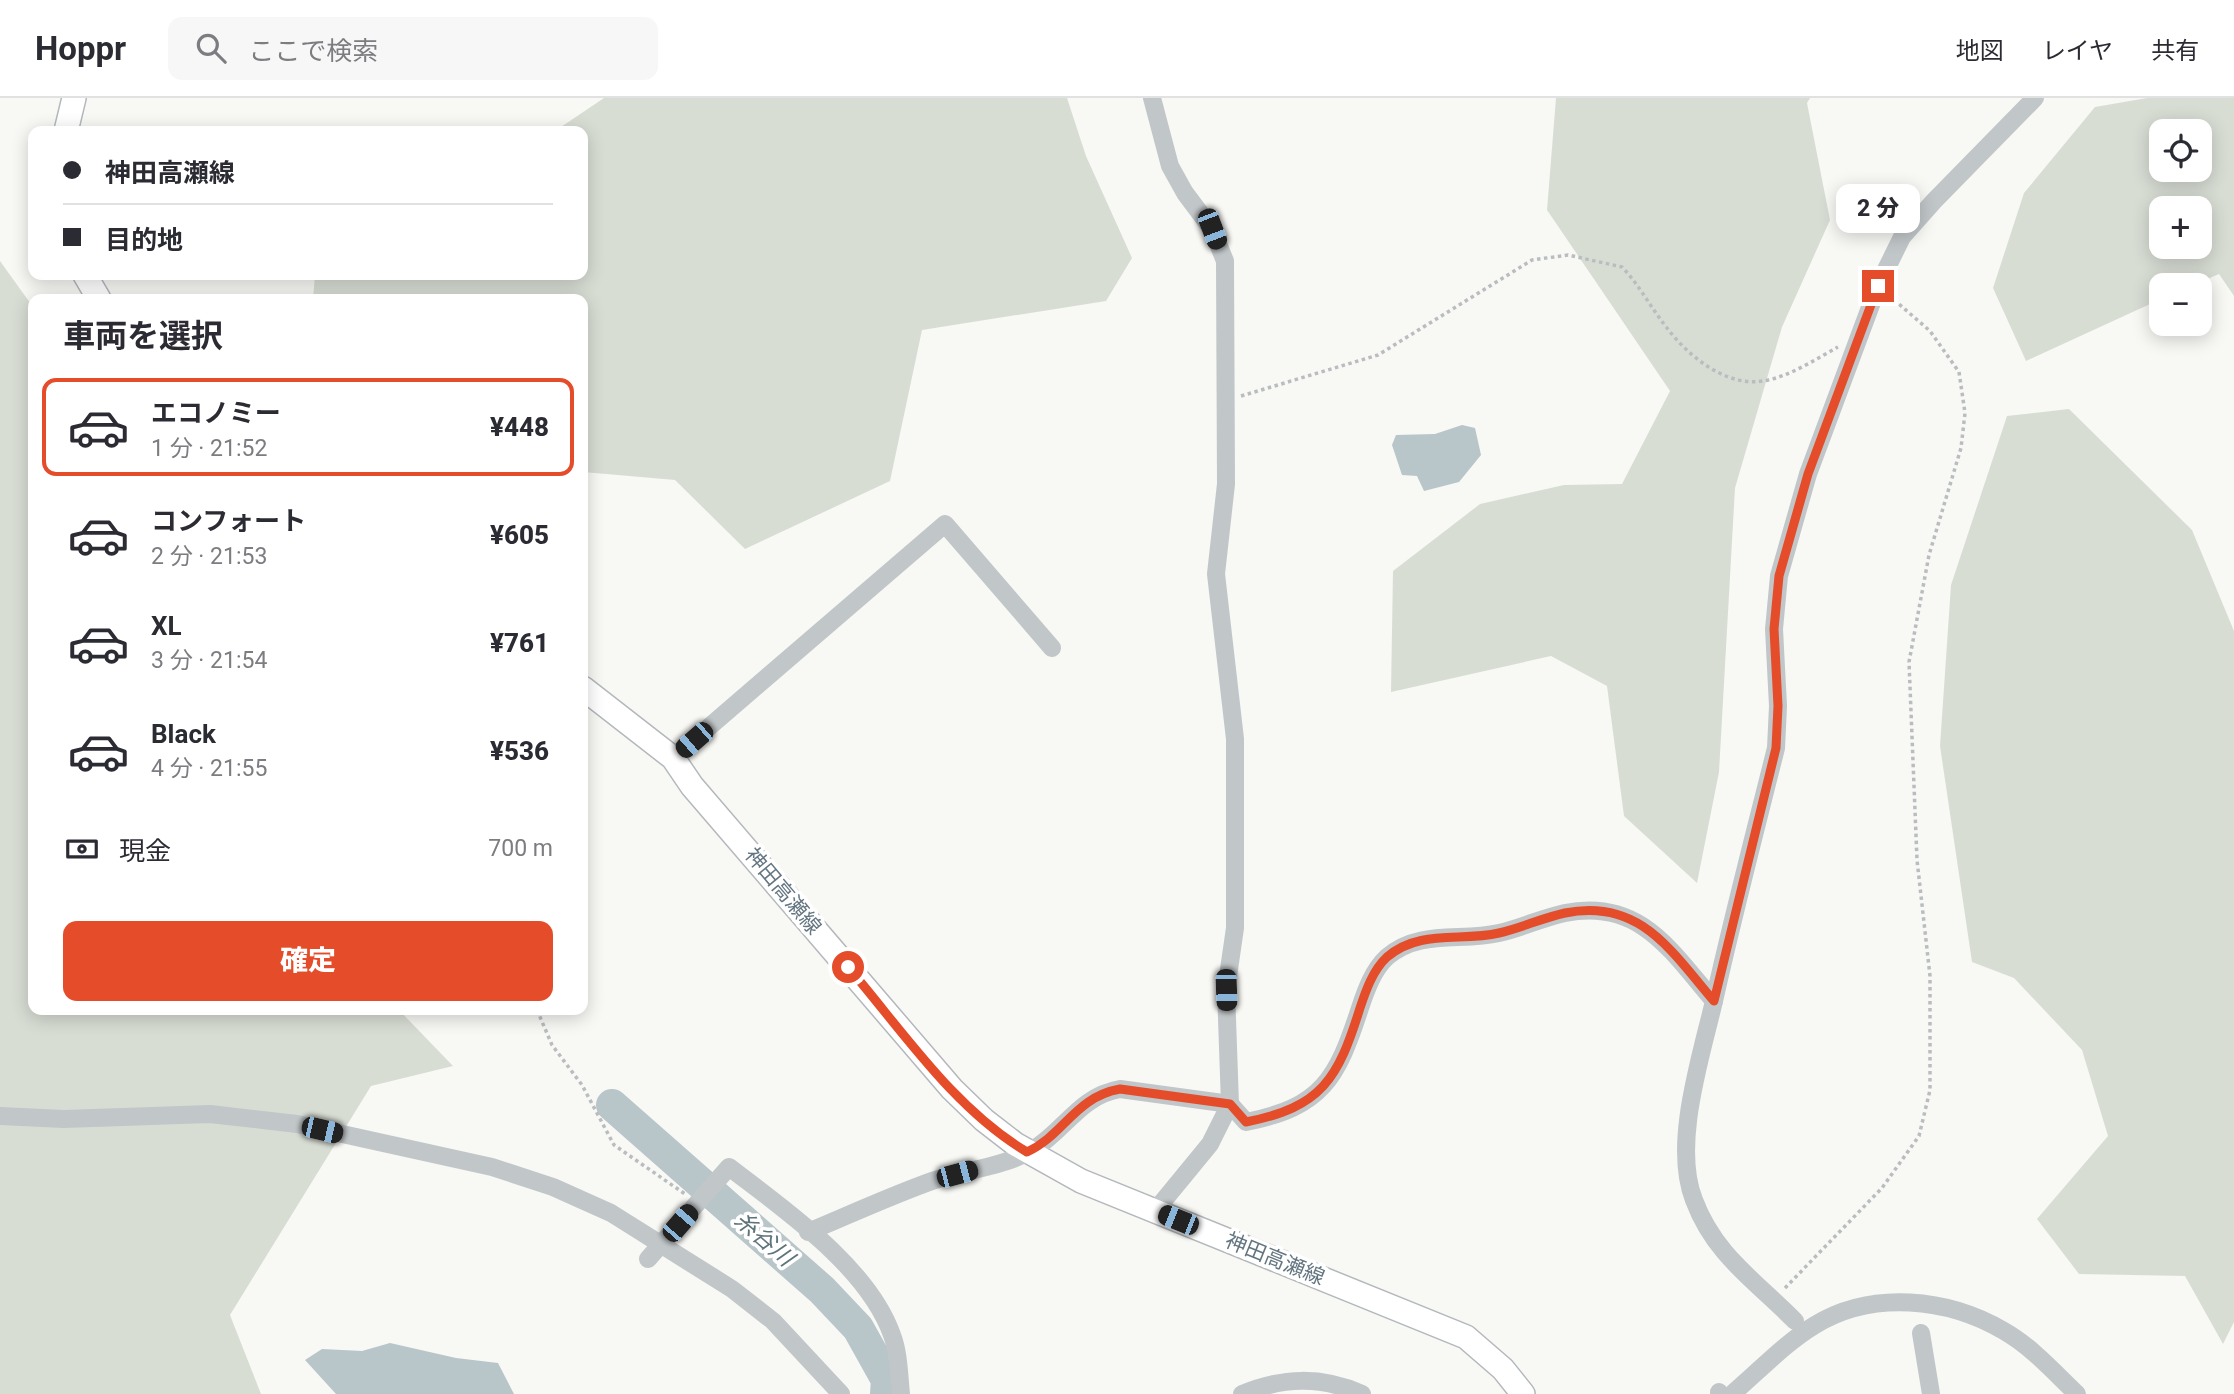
<!DOCTYPE html>
<html lang="ja">
<meta charset="utf-8">
<style>
:root{--surface:#fff;--page:#f7f7f7;--text:#2b2b33;--muted:#7c7c81;--line:#e1e1e2;--accent:#e44c2a}
body{margin:0;font-family:Roboto,"Noto Sans JP",sans-serif;background:var(--page);color:var(--text);height:100vh;display:flex;flex-direction:column;font-size:26px;white-space:nowrap}
*{box-sizing:border-box;margin:0}
p{font-size:23px;color:var(--muted)}
.icon{flex:none;width:38px;height:38px;fill:none;stroke:currentColor;stroke-width:2;stroke-linecap:round;stroke-linejoin:round}
.map{position:relative;flex:1;overflow:hidden}
.panel{position:absolute;left:28px;top:196px;width:560px;height:721px;display:flex;flex-direction:column;background:var(--surface);border-radius:14px;box-shadow:0 4px 18px #0003}
.panel>*{flex:none}
.top-card{position:absolute;left:28px;top:28px;width:560px;height:154px;border-radius:14px;box-shadow:0 4px 18px #0003;display:grid;align-content:center;height:154px;padding:0 35px;background:var(--surface)}
.controls{position:absolute;left:2149px;top:21px;display:grid;gap:14px}
.controls a{display:grid;place-items:center;width:63px;height:63px;border-radius:14px;background:var(--surface);box-shadow:0 4px 18px #0003;font-size:35px}
.end{position:absolute;width:32px;height:32px;margin:-16px;border:9px solid #e44c2a;background:#fff;box-shadow:0 0 0 4px #fff}
.from{border-radius:50%}
.bubble{position:absolute;height:49px;border-radius:14px;background:var(--surface);box-shadow:0 4px 18px #0003;font-size:23px;font-weight:800;line-height:49px;text-align:center}
.car{position:absolute;width:21px;height:42px;margin:-21px -10px;border-radius:9px;box-shadow:0 0 5px 2px #0007;background:linear-gradient(#222 24%,#8ab4d8 0 40%,#222 0 76%,#8ab4d8 0 86%,#222 0)}
.top-card b{display:flex;align-items:center;gap:24px;height:66px;font-size:26px}
.top-card b+b{border-top:2px solid var(--line)}
.top-card i{width:18px;height:18px;background:var(--text)}
ul{padding:0;list-style:none}
li{display:flex;align-items:center;gap:21px;height:98px;margin:0 14px 10px;padding:0 21px;border:4px solid transparent;border-radius:14px}
li div{flex:1}
li b{display:block;font-size:26px}
li em{font-style:normal;font-weight:800}
li.current{border-color:var(--accent)}
li>.icon{width:63px;height:63px;stroke-width:1.5}
h2{padding:0 35px;font-size:32px;line-height:84px}
.pay{display:flex;align-items:center;gap:18px;height:77px;padding:0 35px;font-size:26px}
.pay p{margin-inline-start:auto}
.primary-button{display:flex;gap:14px;margin-top:auto;padding:14px 35px}
.primary-button a{flex:1;height:80px;border-radius:14px;background:var(--accent);color:#fff;font-size:28px;font-weight:800;line-height:80px;text-align:center}
header{display:flex;align-items:center;gap:42px;box-sizing:border-box;height:98px;padding:0 35px;background:var(--surface);border-bottom:2px solid var(--line)}
header strong{font-size:33px}
nav{display:flex;gap:38px;margin-inline-start:auto;font-size:24px}
.search{width:490px;height:63px;background:var(--page);display:flex;align-items:center;gap:18px;box-sizing:border-box;padding:0 24px;border-radius:14px;color:var(--muted);font-size:26px}
.map>svg:first-child{display:block}
.green{fill:#d8ddd4;fill-rule:evenodd}
.water{fill:#b8c5c9}
.lines{fill:none;stroke-linecap:round;stroke-linejoin:round}
.river{stroke:#b8c5c9;stroke-width:32}
.major-casing{stroke:#b3b8bc;stroke-width:26}
.path{stroke:#b9bdc0;stroke-width:3.5;stroke-dasharray:3.5 3.5;stroke-linecap:butt}
.minor{stroke:#c1c6c9;stroke-width:18}
.major{stroke:#fff;stroke-width:23}
.route{stroke:#e44c2a;stroke-width:9}
.labels{text-anchor:middle;dominant-baseline:central;stroke-width:7;stroke-linejoin:round;paint-order:stroke}
.street-label{font-size:21px;fill:#637580;stroke:#fff}
.water-label{font-size:23px;font-style:italic;fill:#5e747b;stroke:#fff}
</style>
<header>
<strong>Hoppr</strong>
<div class="search"><svg class="icon" aria-label="search" viewBox="0 0 24 24"><circle cx="10" cy="10" r="6"/><path d="M15 15l6 6"/></svg>ここで検索</div>
<nav><a>地図</a><a>レイヤ</a><a>共有</a></nav>
</header>
<div class="map">
<svg width="2234" height="1296" viewBox="0 0 2234 1296">
<rect width="100%" height="100%" fill="#f8f8f5"/>
<g class="green">
<path d="M604,0H1067L1086,58L1132,160L1106,203L922,232L890,383L745,451L675,382L583,374V201H313L315,177H583V33H555Z"/>
<path d="M1556,0H1810L1807,5L1830,122L1782,229L1735,390L1719,674L1697,785L1624,718L1607,588L1551,558L1391,594L1393,473L1480,406L1564,387L1622,386L1670,293L1547,112Z"/>
<path d="M2147,0H2234V198L2219,176L2194,187H2161V201L2026,263L1993,190L2024,95L2095,9ZM2161,33H2200V72H2161ZM2200,110V149H2161V110Z"/>
<path d="M0,163L33,209V912H399L453,968L371,988L230,1217L261,1296H0Z"/>
<path d="M2069,311L2192,432L2234,533V1224L2223,1246L2185,1178L2079,1176L2037,1121L2108,1038L2082,952L2014,880L1972,864L1940,648L1951,487L2007,318Z"/>
</g>
<g class="water">
<path d="M1462,327L1475,330L1481,357L1459,384L1424,393L1417,378L1402,377L1392,347L1396,337L1435,336Z"/>
<path d="M390,1245L456,1260L498,1265L514,1296H336L305,1262L322,1251L362,1253Z"/>
</g>
<g class="lines">
<path class="river" d="M612,1007L822,1192L858,1230L887,1282L886,1296"/>
<defs>
<g id="major">
<path d="M66,33L74,0"/>
<path d="M85,177L99,201"/>
<path d="M583,590L673,660L692,688L952,991L984,1022L1015,1046L1081,1083L1466,1239L1503,1271L1523,1296"/>
</g>
</defs>
<use href="#major" class="major-casing"/>
<g class="path">
<path d="M1241,298L1378,257L1532,162L1568,157L1622,169C1640,188 1651,210 1667,230C1688,258 1726,289 1763,283C1789,279 1816,261 1838,249"/>
<path d="M302,912H328"/>
<path d="M537,912L552,947L582,987L614,1047L685,1096"/>
<path d="M1785,1190L1882,1090L1919,1038L1930,992V878L1917,762L1909,564L1929,457L1961,350L1965,315L1959,274L1930,233L1892,200"/>
</g>
<g class="minor">
<path d="M1152,0L1170,68L1185,95L1212,131L1225,163L1226,386L1216,476L1235,641V830L1226,892L1230,1006L1210,1046L1155,1113"/>
<path d="M673,660L945,426L1052,550"/>
<path d="M0,1018L64,1021L210,1016L297,1026L492,1069L553,1089L611,1115L732,1191L773,1223L841,1296"/>
<path d="M808,1134C849,1117 890,1098 932,1083C965,1072 1004,1069 1034,1051C1066,1031 1080,998 1120,991L1230,1006L1246,1024C1322,1009 1337,981 1360,910C1366,892 1373,872 1387,859C1420,831 1460,844 1499,835C1521,830 1542,820 1565,815C1640,800 1671,853 1714,903"/>
<path d="M648,1161L729,1069C785,1112 868,1169 892,1237C899,1255 899,1278 901,1296"/>
<path d="M1795,1223C1756,1183 1715,1158 1694,1102C1672,1047 1701,959 1714,903C1733,818 1755,734 1776,650L1778,608L1774,531L1779,478L1808,376L1878,188L1902,139L1934,103L2035,0"/>
<path d="M1921,1235L1931,1296"/>
<path d="M1719,1294L1720,1296"/>
<path d="M1242,1296C1283,1279 1321,1278 1362,1296"/>
<path d="M1732,1296C1759,1273 1785,1245 1815,1227C1872,1192 1948,1200 2004,1233C2032,1249 2054,1274 2077,1296"/>
</g>
<use href="#major" class="major"/>
</g>
<g class="lines">
<path class="route" d="M848,869C902,932 954,1011 1027,1054C1064,1037 1075,999 1120,991L1230,1006L1246,1024C1322,1009 1338,981 1360,910C1366,892 1373,872 1387,859C1420,831 1460,844 1499,835C1521,830 1542,820 1565,815C1640,800 1671,853 1714,903L1776,650L1778,608L1774,531L1779,478L1808,376L1878,188"/>
</g>
<g class="labels">
<g class="street-label">
<text transform="translate(783 793) rotate(50)">神田高瀬線</text>
<text transform="translate(1275 1161) rotate(22)">神田高瀬線</text>
</g>
<g class="water-label">
<text transform="translate(764 1141) rotate(41)">糸谷川</text>
</g>
</g>
</svg>
<div class="controls">
<a><svg class="icon" aria-label="locate" viewBox="0 0 24 24"><circle cx="12" cy="12" r="6"/><path d="M12 2v4M12 18v4M2 12h4M18 12h4"/></svg></a>
<a>+</a>
<a>−</a>
</div>
<i class="end from" style="left:848px;top:869px"></i>
<i class="end" style="left:1878px;top:188px"></i>
<div class="bubble" style="left:1836px;top:86px;width:84px">2 分</div>
<i class="car" style="left:1212px;top:131px;rotate:159deg"></i>
<i class="car" style="left:694px;top:642px;rotate:229deg"></i>
<i class="car" style="left:1226px;top:892px;rotate:178deg"></i>
<i class="car" style="left:322px;top:1032px;rotate:103deg"></i>
<i class="car" style="left:957px;top:1076px;rotate:75deg"></i>
<i class="car" style="left:1178px;top:1122px;rotate:292deg"></i>
<i class="car" style="left:680px;top:1125px;rotate:41deg"></i>
<div class="top-card">
<b><i class="from"></i>神田高瀬線</b>
<b><i></i>目的地</b>
</div>
<section class="panel">
<h2>車両を選択</h2>
<ul>
<li class="current"><svg class="icon" aria-label="car" viewBox="0 0 24 24"><path d="M5 17H2v-5l4-1 3-4h7l3 4 3 1v5h-3M9 17h6M6 11h13"/><circle cx="7" cy="17" r="2"/><circle cx="17" cy="17" r="2"/></svg><div><b>エコノミー</b><p>1 分 · 21:52</p></div><em>¥448</em></li>
<li><svg class="icon" aria-label="car" viewBox="0 0 24 24"><path d="M5 17H2v-5l4-1 3-4h7l3 4 3 1v5h-3M9 17h6M6 11h13"/><circle cx="7" cy="17" r="2"/><circle cx="17" cy="17" r="2"/></svg><div><b>コンフォート</b><p>2 分 · 21:53</p></div><em>¥605</em></li>
<li><svg class="icon" aria-label="car" viewBox="0 0 24 24"><path d="M5 17H2v-5l4-1 3-4h7l3 4 3 1v5h-3M9 17h6M6 11h13"/><circle cx="7" cy="17" r="2"/><circle cx="17" cy="17" r="2"/></svg><div><b>XL</b><p>3 分 · 21:54</p></div><em>¥761</em></li>
<li><svg class="icon" aria-label="car" viewBox="0 0 24 24"><path d="M5 17H2v-5l4-1 3-4h7l3 4 3 1v5h-3M9 17h6M6 11h13"/><circle cx="7" cy="17" r="2"/><circle cx="17" cy="17" r="2"/></svg><div><b>Black</b><p>4 分 · 21:55</p></div><em>¥536</em></li>
</ul>
<div class="pay"><svg class="icon" aria-label="cash" viewBox="0 0 24 24"><path d="M3 7h18v10H3z"/><circle cx="12" cy="12" r="2"/></svg>現金<p>700 m</p></div>
<div class="primary-button"><a>確定</a></div>
</section>
</div>
